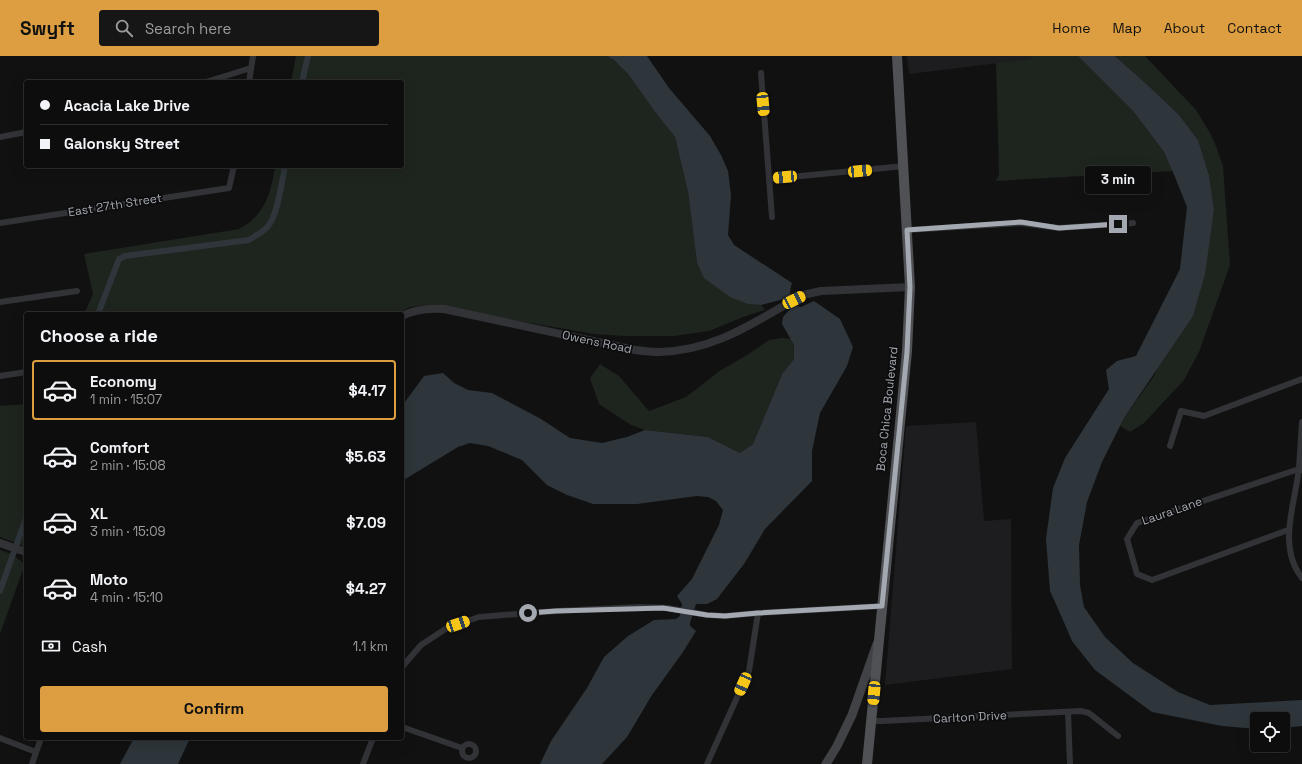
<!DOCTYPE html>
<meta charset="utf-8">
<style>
:root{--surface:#0d0d0e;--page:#161617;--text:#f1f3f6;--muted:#9a9c9e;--line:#2d2d2e;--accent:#dc9e40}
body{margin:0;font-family:"Space Grotesk",sans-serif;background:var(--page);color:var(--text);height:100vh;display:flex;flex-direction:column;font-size:15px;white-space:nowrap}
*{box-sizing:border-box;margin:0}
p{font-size:13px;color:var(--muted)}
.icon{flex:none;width:22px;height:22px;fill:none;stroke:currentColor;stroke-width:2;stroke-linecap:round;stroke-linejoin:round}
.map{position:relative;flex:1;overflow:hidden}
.side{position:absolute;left:24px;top:256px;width:380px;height:428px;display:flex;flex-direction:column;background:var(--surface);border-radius:4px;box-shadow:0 4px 16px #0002,0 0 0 1px var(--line)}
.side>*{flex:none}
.hud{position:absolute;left:24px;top:24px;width:380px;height:88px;border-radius:4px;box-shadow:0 4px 16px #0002,0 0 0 1px var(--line);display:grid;align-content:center;height:88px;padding:0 16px;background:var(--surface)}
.tools{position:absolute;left:1250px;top:656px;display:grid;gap:8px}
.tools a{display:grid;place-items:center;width:40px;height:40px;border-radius:4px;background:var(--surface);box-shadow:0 4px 16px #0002,0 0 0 1px var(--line);font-size:20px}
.end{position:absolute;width:18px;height:18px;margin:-9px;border:5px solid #a4a9b1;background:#111;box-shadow:0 0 0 2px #111}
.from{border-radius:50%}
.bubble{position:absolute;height:28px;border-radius:4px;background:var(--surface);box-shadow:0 4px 16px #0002,0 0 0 1px var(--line);font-size:13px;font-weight:800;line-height:28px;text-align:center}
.car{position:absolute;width:12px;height:24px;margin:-12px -6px;border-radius:5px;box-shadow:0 0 3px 1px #0007;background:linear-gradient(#f5c518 24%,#345 0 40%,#f5c518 0 76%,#345 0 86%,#f5c518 0)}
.hud b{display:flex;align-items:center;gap:14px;height:38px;font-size:15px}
.hud b+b{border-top:1px solid var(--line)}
.hud i{width:10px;height:10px;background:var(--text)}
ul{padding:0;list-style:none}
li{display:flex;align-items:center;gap:12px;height:60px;margin:0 8px 6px;padding:0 8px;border:2px solid transparent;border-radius:4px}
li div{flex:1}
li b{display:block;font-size:15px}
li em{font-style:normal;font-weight:800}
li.active{border-color:var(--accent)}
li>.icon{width:36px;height:36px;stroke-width:1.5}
h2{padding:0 16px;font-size:18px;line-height:48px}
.pay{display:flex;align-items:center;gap:10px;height:44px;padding:0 16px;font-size:15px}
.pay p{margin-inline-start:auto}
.action{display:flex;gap:8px;margin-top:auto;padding:8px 16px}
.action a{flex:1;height:46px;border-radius:4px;background:var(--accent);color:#111;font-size:16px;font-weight:800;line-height:46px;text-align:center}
header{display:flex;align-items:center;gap:24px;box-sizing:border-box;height:56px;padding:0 20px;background:var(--accent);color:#111}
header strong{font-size:19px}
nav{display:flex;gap:22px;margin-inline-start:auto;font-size:14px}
.search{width:280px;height:36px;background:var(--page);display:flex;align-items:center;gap:10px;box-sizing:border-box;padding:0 14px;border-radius:4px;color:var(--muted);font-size:15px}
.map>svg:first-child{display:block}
.built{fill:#1d1d1f}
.green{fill:#1e241e}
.water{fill:#2e363b}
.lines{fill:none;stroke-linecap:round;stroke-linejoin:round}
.canal{stroke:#2e363b;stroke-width:6}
.minor{stroke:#323337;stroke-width:6}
.tertiary{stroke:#323337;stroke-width:8}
.secondary{stroke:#414246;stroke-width:9}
.primary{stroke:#4f5155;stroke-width:10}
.route{stroke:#a4a9b1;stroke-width:5}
.labels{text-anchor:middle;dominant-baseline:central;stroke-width:3.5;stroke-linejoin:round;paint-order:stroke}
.street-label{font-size:12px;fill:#a4a9b1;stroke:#0c0c0d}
</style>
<header>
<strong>Swyft</strong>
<div class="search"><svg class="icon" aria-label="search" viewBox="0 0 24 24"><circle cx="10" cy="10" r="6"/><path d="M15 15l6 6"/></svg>Search here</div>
<nav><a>Home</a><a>Map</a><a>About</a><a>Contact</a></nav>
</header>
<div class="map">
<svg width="1302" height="708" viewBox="0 0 1302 708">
<rect width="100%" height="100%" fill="#111112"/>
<g class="built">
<path d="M907,0H1039L1040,2L909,18Z"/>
<path d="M976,366L984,465L1011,463L1012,613L885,629L906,370Z"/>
</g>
<g class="green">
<path d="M296,0H607L614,4L628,18L655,56L675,81L688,136L697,207L748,248L761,249L765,254L746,260L709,275L674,280H624L594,278L426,249L410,251L397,258H84L93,238L84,198L239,173C243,170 249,168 252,164C268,150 272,130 275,110H402V26H291Z"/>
<path d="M1032,0H1078L1133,55L1164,96L1173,115L996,125L999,118L996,7L1031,3Z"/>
<path d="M1115,0H1145L1196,54L1210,77L1216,90L1223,110L1230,209L1199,296L1184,324L1144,367L1130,376L1120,370L1124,362L1154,320L1209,184L1214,154L1209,119L1198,84L1179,59L1153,34Z"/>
<path d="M782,282L791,283L794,289V303L782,318L753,388L740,397L708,381L645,374L631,369L599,348L590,322L600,308L619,320L649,355L686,341L721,314L747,299L769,284Z"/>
<path d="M26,348V491L0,481V350Z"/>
<path d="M0,494L11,498L25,508L0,578Z"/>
</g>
<g class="water">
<path d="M607,0H647L669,32L710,80L721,99L728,115L731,139L728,179L734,189L792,227C788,239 791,240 797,250L801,251L814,245L840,263L853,291L847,310L820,357L812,395V425L765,473L744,508L717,543L707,548H696L690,567V570L696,575L683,596L652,639L627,681L602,708H540L551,685L587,632L604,601L628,580L654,564L676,563L680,560L682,548L677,540L692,523L719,469L723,454L716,445L708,441L697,440L637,448H593L567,439L547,429L522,404L488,390L470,387L458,391L402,425V350L424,320L443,317L454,327L468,334L492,337L541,363L570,382L602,387L627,381L645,374L708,381L740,397L753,388L782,318L794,303V289L782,268L783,261L790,253L784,243L761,249L748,248L730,241L704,222L697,207L688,136L675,81L655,56L628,18L614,4Z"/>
<path d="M1078,0H1115L1153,34L1179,59L1198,84L1209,119L1214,154L1205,218L1193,260L1124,362L1102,406L1087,446L1079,489L1080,529L1084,551L1105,581L1133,607L1178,636L1210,649L1302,644V670L1283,672V663H1257V673L1222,670L1152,656L1095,614L1072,585L1063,564L1050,535L1046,483L1053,432L1065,402L1109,333L1106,314L1117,305L1136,300L1180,213L1187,151L1175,121L1164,96L1133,55Z"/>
<path d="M134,682H190L178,708H120Z"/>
</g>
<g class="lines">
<g class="canal">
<path d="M302,26L308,0"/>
<path d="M98,258L119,203L125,200L249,184C256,179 264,176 269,169C278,157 282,125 285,110"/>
<path d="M0,535L26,462"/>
</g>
<g class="minor">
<path d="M761,17L772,161"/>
<path d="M206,26L251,12"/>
<path d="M249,26L253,0"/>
<path d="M0,81L26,76"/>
<path d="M770,123L904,110"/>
<path d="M0,167L229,132L234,110"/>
<path d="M907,174L1021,167L1059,172L1133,167"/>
<path d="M0,246L77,235"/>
<path d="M0,320L26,316"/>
<path d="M1302,366C1301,382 1300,397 1299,412C1295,449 1277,490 1302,522"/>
<path d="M1170,390L1181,355L1204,360L1302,323"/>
<path d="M1288,474L1152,524L1137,518L1127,483L1137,467L1299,413L1302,414"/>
<path d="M402,611L421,589L447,572L479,561L556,555L639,551L668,552L707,559L725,560L758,557L882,550"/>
<path d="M1068,656L1070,708"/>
<path d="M871,665H882L1081,655L1089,657L1118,680"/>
<path d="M402,671L462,692"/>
<path d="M0,682L36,696"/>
<circle cx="469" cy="695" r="7"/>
<path d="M32,708L41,682"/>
<path d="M363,708L373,682"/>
<path d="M707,708L749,615L758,557"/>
</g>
<g class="tertiary">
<path d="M794,243L803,239L821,235L910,231"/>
<path d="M402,260C415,253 430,252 444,253L635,294C643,295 651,296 659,296C708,295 744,273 785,249"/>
<path d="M0,487L26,496"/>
</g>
<path class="secondary" d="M826,708L837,690L852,659L877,588"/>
<path class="primary" d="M867,708L907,295L910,231L897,0"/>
</g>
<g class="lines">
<path class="route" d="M528,557L556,555L663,552L707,559L725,560L758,557L882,550L907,296L910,231L907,174L1021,166L1059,172L1118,168"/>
</g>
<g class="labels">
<g class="street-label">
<text transform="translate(115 149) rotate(-9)">East 27th Street</text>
<text transform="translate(597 286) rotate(12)">Owens Road</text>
<text transform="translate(887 353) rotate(-84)">Boca Chica Boulevard</text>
<text transform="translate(1172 455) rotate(-19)">Laura Lane</text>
<text transform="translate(970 661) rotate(-3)">Carlton Drive</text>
</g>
</g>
</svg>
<div class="tools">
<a><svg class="icon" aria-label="locate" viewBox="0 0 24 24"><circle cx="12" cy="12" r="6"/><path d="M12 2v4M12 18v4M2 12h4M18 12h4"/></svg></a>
</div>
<i class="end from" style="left:528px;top:557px"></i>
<i class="end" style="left:1118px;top:168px"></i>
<div class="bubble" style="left:1085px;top:110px;width:66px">3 min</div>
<i class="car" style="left:763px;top:48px;rotate:175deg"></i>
<i class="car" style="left:860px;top:115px;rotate:85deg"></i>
<i class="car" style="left:785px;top:121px;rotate:265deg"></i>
<i class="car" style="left:794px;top:244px;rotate:64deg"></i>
<i class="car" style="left:458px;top:568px;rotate:71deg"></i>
<i class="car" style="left:743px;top:628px;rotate:204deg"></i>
<i class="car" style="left:874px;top:637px;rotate:185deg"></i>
<div class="hud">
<b><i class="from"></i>Acacia Lake Drive</b>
<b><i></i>Galonsky Street</b>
</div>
<section class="side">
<h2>Choose a ride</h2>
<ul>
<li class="active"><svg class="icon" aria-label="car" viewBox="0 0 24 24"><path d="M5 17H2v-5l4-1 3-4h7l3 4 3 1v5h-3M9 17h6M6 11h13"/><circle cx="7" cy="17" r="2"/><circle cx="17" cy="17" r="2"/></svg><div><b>Economy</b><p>1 min · 15:07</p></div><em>$4.17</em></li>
<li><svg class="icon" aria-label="car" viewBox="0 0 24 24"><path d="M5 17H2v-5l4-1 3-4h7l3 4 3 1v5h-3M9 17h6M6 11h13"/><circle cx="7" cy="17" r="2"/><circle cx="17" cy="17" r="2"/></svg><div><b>Comfort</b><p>2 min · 15:08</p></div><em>$5.63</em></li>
<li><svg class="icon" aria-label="car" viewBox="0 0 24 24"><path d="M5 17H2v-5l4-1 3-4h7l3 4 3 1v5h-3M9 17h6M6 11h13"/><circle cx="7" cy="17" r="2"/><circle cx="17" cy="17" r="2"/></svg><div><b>XL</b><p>3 min · 15:09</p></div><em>$7.09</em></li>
<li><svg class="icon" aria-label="car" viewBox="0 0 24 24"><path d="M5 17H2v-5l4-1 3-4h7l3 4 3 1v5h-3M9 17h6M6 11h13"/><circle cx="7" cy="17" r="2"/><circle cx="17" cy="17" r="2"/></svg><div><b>Moto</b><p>4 min · 15:10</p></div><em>$4.27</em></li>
</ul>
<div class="pay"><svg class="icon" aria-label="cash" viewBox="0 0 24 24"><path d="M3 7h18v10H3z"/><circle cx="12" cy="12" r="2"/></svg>Cash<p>1.1 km</p></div>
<div class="action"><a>Confirm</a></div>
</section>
</div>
